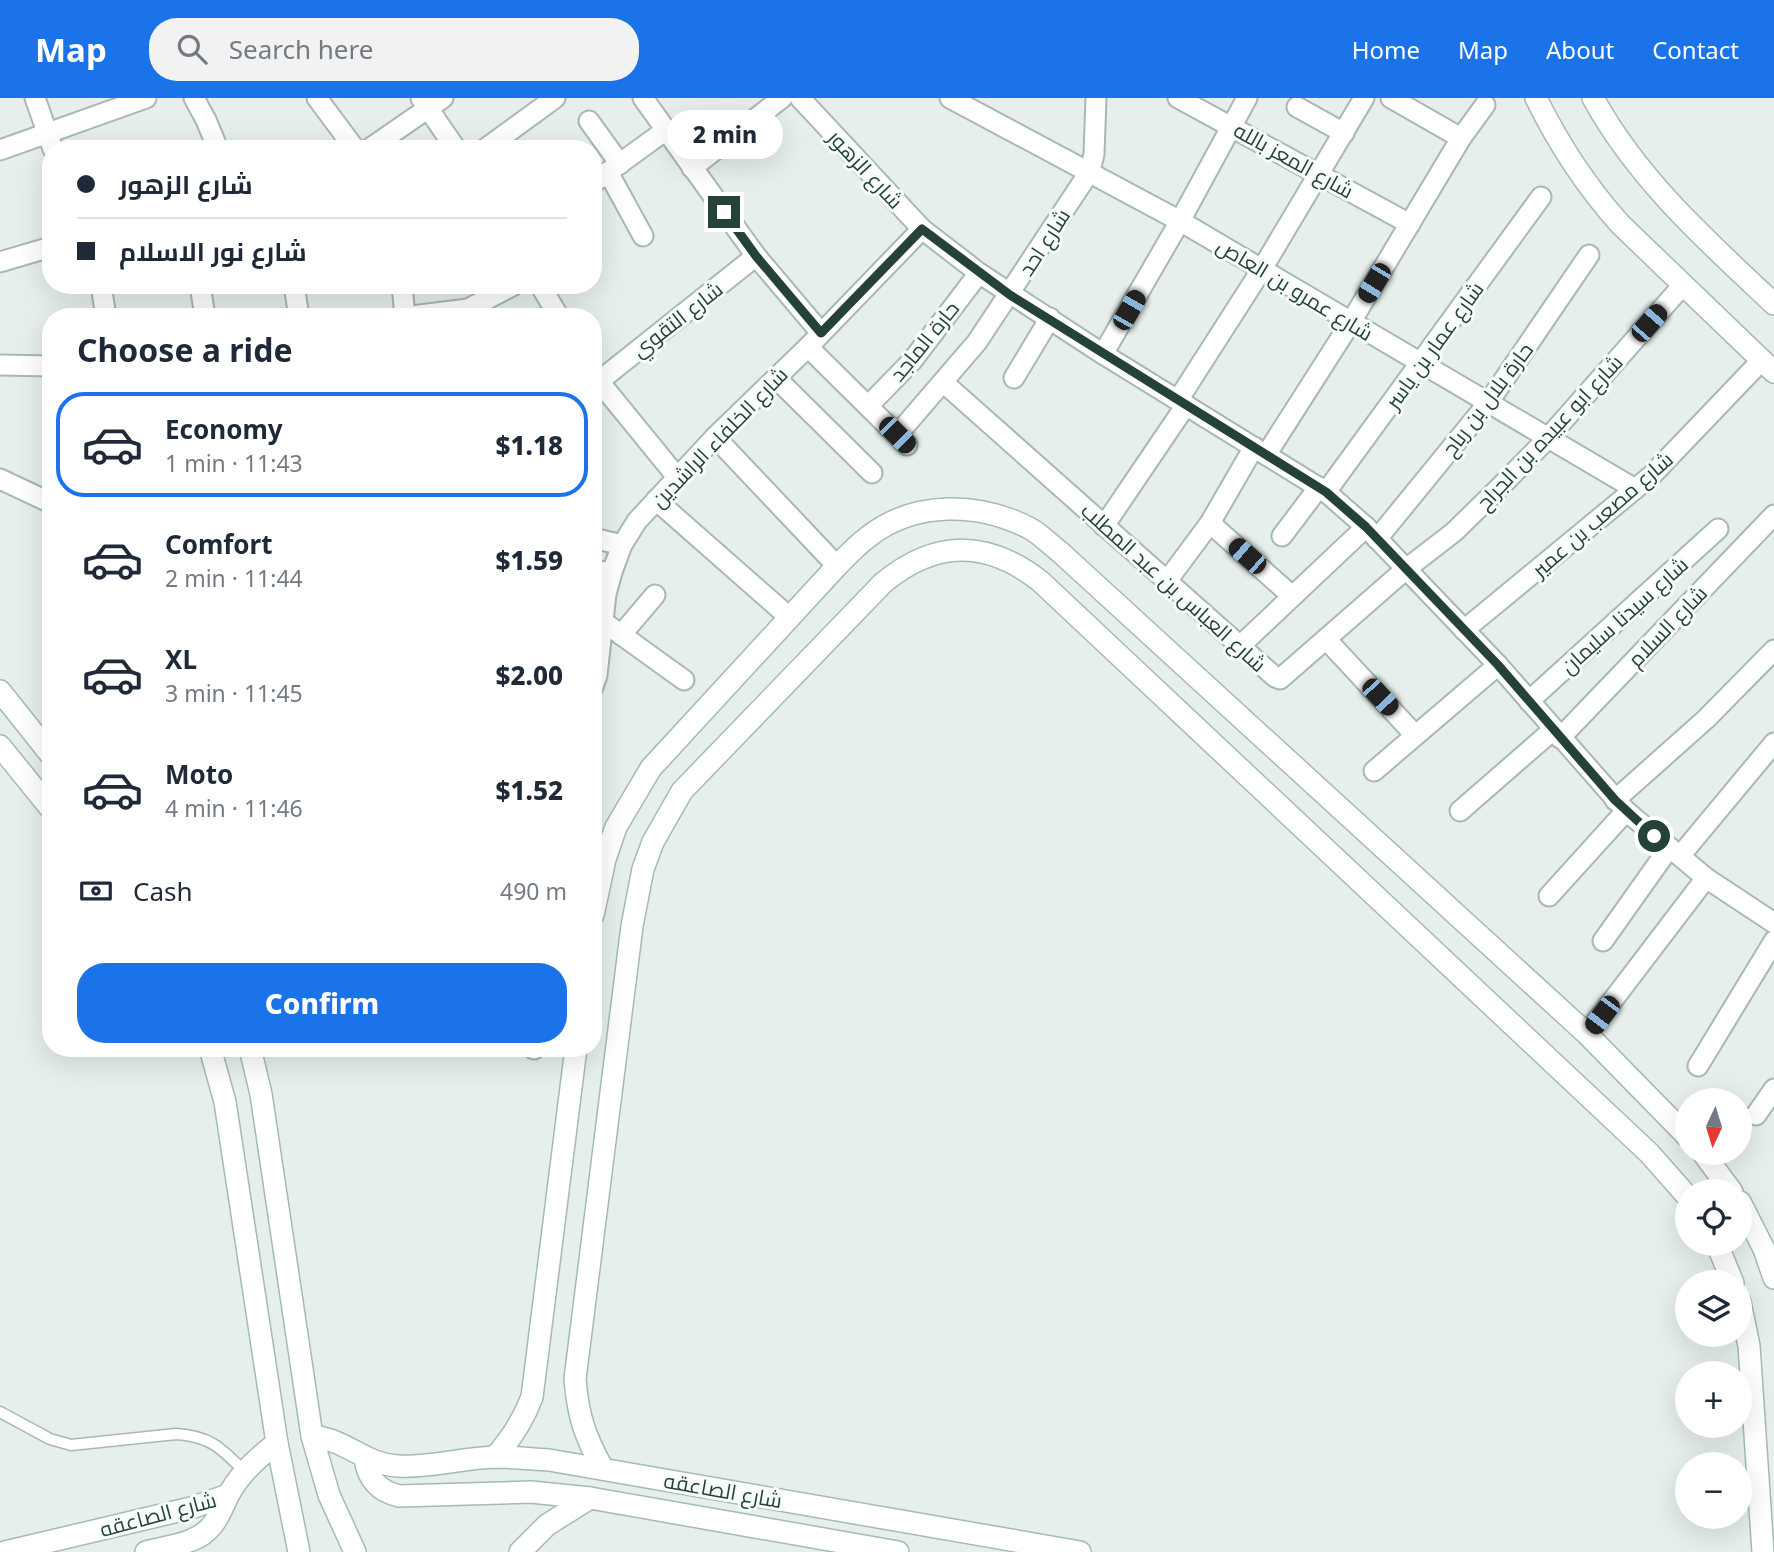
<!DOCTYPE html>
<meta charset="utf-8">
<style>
:root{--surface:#fff;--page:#f2f2f3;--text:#1f2937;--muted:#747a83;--line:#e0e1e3;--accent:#1a73e8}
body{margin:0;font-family:"Noto Sans",Cairo,sans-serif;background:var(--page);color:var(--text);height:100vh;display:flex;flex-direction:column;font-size:26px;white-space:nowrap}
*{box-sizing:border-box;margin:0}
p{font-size:23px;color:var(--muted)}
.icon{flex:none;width:38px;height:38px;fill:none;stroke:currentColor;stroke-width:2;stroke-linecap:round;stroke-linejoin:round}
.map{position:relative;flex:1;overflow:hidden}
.details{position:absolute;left:42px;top:210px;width:560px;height:749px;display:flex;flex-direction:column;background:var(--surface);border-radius:28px;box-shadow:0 7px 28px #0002}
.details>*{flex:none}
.top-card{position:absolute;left:42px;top:42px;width:560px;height:154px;border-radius:28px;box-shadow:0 7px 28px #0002;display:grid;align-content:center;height:154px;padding:0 35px;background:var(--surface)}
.needle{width:46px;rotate:184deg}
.buttons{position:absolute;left:1675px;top:990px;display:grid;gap:14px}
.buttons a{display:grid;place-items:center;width:77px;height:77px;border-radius:50%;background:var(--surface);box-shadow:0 7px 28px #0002;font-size:35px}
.end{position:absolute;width:32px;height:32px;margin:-16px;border:9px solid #24423a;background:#fff;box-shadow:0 0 0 4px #fff}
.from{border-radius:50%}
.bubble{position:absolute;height:49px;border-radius:24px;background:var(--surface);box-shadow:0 7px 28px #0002;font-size:23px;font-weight:800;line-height:49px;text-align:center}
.car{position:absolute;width:21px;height:42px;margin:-21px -10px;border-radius:9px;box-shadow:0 0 5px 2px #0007;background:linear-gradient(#222 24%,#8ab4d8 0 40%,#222 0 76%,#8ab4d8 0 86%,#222 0)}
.top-card b{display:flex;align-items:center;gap:24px;height:66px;font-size:26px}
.top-card b+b{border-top:2px solid var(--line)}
.top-card i{width:18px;height:18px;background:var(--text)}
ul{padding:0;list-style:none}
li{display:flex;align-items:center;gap:21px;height:105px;margin:0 14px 10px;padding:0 21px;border:4px solid transparent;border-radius:28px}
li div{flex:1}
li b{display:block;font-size:26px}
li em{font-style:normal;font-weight:800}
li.selected{border-color:var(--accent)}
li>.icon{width:63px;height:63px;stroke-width:1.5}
h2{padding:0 35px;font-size:32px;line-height:84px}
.pay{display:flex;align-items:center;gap:18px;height:77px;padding:0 35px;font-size:26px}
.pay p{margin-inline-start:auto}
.primary-button{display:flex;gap:14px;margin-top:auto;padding:14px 35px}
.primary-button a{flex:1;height:80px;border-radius:28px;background:var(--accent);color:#fff;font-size:28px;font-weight:800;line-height:80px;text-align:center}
header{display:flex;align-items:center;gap:42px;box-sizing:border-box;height:98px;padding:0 35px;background:var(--accent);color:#fff}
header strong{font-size:33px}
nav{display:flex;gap:38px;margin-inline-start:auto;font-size:24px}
.search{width:490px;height:63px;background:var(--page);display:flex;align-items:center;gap:18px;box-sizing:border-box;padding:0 24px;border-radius:28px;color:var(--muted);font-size:26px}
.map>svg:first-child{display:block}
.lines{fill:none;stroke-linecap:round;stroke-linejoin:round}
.lane-casing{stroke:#a8b8b2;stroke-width:13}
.street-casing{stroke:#a8b8b2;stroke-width:23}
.secondary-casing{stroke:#a4bbb3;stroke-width:24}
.lane{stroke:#fff;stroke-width:10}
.street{stroke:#fff;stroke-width:19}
.secondary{stroke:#fff;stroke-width:21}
.route{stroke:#24423a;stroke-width:9}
.labels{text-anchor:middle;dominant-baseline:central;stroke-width:6;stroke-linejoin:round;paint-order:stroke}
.street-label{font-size:21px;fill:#24423a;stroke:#f7fbf9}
</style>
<header>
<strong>Map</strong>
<div class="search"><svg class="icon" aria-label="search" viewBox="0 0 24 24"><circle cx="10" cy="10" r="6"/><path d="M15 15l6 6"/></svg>Search here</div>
<nav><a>Home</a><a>Map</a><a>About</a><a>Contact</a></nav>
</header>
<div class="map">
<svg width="1774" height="1454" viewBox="0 0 1774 1454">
<rect width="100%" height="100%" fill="#e6efeb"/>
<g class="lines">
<defs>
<path id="lane" d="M0,1314L50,1341L71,1347L176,1336C210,1338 221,1350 244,1373"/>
<g id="street">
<path d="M35,0L53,51"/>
<path d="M194,0L206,22L218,51"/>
<path d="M317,0L355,51"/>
<path d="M421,0L456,51"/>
<path d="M643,0L756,158L821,235"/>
<path d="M800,0L922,131L979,175L1103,256L1326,394L1366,429L1498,567L1626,713L1706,780L1774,825"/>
<path d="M950,0L1180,123L1635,391"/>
<path d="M1178,0L1410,126"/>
<path d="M1391,0L1461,40"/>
<path d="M1297,9L1344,35"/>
<path d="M589,23L620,66"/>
<path d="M369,51L443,0"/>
<path d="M485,51L555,0"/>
<path d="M0,52L146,0"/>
<path d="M692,70L782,0"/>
<path d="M608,74L643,138"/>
<path d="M593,85L666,32"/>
<path d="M0,164L51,149"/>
<path d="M101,187L106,219"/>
<path d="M200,187L205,219"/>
<path d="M294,187L299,219"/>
<path d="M402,187L405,219"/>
<path d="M540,187L559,219"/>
<path d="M404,219L468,211L514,187"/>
<path d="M808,249L907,347"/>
<path d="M1103,256L1180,123L1247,0"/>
<path d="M0,267L51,268"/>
<path d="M593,276L677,379"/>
<path d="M776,280L872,375"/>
<path d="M1014,280L1050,220"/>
<path d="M598,284L756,158"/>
<path d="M944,285L1275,579L1280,581L1406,471L1454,434L1498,391L1547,341L1683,187"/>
<path d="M1178,302L1262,171L1364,0"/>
<path d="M868,308L912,263L979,175"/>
<path d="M897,337L977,244L1090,73L1094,56L1096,0"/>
<path d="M715,339L837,468"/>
<path d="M1266,357L1351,224L1461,40L1485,7"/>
<path d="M0,381L51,405"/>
<path d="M1326,394L1541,99"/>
<path d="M656,402L789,519"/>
<path d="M1210,425L1292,498"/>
<path d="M1104,428L1186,307"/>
<path d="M1282,438L1319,389"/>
<path d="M593,440L622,447"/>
<path d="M1377,441L1488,305L1589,157"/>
<path d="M593,473L612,474"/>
<path d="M1167,483L1210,425L1254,349"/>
<path d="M594,526L605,525L684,582"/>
<path d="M1464,532L1652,377L1762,262"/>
<path d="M621,537L655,497"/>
<path d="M1326,541L1415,637"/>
<path d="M1240,548L1366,429"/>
<path d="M593,589L597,577L606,496L612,474L622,447L637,423L715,339L808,249L922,131"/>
<path d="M1529,603L1718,431"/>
<path d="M1560,640L1774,417"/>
<path d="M1374,673L1498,567"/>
<path d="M1615,702L1706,621L1774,552"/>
<path d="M1460,713L1553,632"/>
<path d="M1680,758L1774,645"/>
<path d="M1549,798L1626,713"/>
<path d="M1603,843L1669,750"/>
<path d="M1587,936L1706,780"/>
<path d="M534,951V950"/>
<path d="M1698,968L1774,843"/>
<path d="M1756,1017L1774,991"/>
</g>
<g id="secondary">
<path d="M1536,0C1559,47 1586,88 1620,126L1774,274"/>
<path d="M1593,0C1638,82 1707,143 1774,206"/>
<path d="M0,593L51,657"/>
<path d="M0,648L51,711"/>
<path d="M593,817L605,761L616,729L651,670L837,468C847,458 857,447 868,439C915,402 980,404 1031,431C1041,437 1051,447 1060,454L1587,936L1687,1038"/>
<path d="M210,950L225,1004L277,1345L299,1454"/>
<path d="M250,950L261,996L312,1338L329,1397L355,1454"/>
<path d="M1703,1055L1732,1094"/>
<path d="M1740,1104L1764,1151L1774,1180"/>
<path d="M1717,1146L1733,1185"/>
<path d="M1740,1204L1749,1248L1763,1454"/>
<path d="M312,1338C348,1342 363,1366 398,1368C430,1370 462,1360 495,1359C512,1359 531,1361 549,1362L1080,1454"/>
<path d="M495,1359C512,1340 523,1323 532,1299L576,950"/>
<path d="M365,1361C368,1381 378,1393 399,1398L531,1394L590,1400L898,1454"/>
<path d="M603,1371C585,1339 578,1318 575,1281L632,828L643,771L653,744L682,693L883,485C935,442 986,441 1040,483L1649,1055L1687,1098"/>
<path d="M5,1454L191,1410L228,1397"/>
<path d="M146,1454C164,1449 187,1447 203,1436C218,1425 221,1411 229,1396C240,1375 258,1359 277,1345"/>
<path d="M520,1454L547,1427L590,1400"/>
</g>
</defs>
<use href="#lane" class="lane-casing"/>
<use href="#street" class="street-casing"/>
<use href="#secondary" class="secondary-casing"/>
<use href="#lane" class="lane"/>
<use href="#street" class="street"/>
<use href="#secondary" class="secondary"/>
</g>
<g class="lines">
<path class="route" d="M724,114L756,158L821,235L922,131L1010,197L1326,394L1366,429L1498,567L1615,702L1654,738"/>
</g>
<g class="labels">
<g class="street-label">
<text transform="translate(1294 62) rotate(29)">شارع المعز بالله</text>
<text transform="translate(866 71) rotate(47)">شارع الزهور</text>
<text transform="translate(1044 144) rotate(-57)">شارع احد</text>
<text transform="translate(1295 191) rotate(31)">شارع عمرو بن العاص</text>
<text transform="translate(677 221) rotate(-38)">شارع التقوي</text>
<text transform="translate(924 243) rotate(-51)">حارة الماجد</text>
<text transform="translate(1434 247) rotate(-54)">شارع عمار بن ياسر</text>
<text transform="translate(1487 301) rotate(-53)">حارة بلال بن رباح</text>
<text transform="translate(1549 334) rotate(-47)">شارع ابو عبيده بن الجراح</text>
<text transform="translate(719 339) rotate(-46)">شارع الخلفاء الراشدين</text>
<text transform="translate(1602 416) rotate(-41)">شارع مصعب بن عمير</text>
<text transform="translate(1174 489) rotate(42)">شارع العباس بن عبد المطلب</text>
<text transform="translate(1624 517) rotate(-42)">شارع سيدنا سليمان</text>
<text transform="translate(1667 528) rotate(-46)">شارع السلام</text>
<text transform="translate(723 1392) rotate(10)">شارع الصاعقه</text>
<text transform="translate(158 1416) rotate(-15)">شارع الصاعقه</text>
</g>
</g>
</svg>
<div class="buttons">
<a><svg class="needle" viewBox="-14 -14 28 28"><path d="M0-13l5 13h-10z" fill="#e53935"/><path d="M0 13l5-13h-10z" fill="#747a83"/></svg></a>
<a><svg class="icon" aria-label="locate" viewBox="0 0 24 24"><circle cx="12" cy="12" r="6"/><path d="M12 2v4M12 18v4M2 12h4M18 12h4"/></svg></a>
<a><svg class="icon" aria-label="layers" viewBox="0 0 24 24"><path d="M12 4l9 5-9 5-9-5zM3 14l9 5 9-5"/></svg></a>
<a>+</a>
<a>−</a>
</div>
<i class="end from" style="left:1654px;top:738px"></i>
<i class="end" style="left:724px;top:114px"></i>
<div class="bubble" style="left:667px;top:12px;width:116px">2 min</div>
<i class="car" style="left:1374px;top:185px;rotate:211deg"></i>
<i class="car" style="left:1129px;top:212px;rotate:30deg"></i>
<i class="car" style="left:1649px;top:225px;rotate:41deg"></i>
<i class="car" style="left:897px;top:337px;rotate:135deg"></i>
<i class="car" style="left:1247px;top:458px;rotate:311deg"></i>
<i class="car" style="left:1380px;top:599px;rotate:137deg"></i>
<i class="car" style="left:1602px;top:917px;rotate:217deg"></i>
<div class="top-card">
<b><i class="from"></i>شارع الزهور</b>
<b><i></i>شارع نور الاسلام</b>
</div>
<section class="details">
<h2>Choose a ride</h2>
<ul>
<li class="selected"><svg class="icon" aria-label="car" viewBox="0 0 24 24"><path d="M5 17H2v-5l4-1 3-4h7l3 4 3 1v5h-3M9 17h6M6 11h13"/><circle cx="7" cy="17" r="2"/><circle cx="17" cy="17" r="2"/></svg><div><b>Economy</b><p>1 min · 11:43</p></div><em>$1.18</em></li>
<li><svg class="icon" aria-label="car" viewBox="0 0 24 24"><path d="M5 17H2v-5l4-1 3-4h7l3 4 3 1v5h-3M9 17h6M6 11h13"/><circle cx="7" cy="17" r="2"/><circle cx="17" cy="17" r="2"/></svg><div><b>Comfort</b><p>2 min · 11:44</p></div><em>$1.59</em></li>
<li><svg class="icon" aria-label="car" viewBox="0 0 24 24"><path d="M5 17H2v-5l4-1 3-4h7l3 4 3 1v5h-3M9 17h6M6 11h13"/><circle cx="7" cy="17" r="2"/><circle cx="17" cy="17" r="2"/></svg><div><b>XL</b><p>3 min · 11:45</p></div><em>$2.00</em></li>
<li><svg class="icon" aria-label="car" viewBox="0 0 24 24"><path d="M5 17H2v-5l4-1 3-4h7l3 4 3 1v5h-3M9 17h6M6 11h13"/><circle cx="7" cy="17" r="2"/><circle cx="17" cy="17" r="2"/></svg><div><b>Moto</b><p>4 min · 11:46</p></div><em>$1.52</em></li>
</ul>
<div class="pay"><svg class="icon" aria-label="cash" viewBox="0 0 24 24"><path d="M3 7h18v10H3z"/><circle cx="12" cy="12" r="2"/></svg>Cash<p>490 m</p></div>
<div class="primary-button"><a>Confirm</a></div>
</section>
</div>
